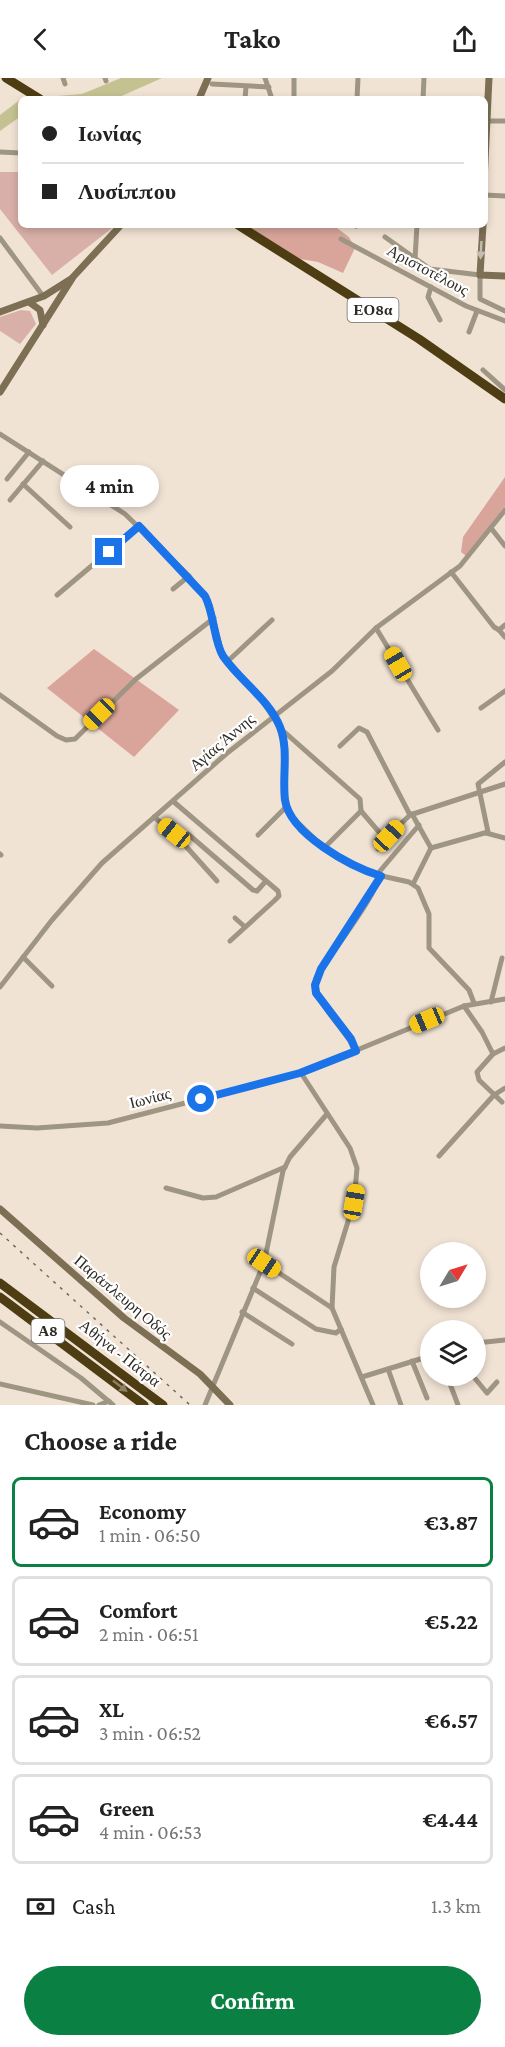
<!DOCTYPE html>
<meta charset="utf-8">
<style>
:root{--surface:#fff;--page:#f2f2f2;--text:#222;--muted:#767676;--line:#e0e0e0;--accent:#0b8043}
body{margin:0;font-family:"Crimson Pro",serif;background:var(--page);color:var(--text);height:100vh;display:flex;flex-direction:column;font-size:22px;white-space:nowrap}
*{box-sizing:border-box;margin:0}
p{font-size:20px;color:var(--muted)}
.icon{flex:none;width:33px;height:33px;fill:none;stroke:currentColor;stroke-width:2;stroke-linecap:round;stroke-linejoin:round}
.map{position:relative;height:1327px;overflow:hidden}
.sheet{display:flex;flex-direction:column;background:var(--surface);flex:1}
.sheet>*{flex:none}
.guide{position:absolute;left:18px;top:18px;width:470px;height:132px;border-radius:9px;box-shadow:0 3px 9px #0003;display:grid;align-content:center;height:132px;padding:0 24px;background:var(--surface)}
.needle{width:39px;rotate:52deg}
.fabs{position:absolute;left:420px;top:1164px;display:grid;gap:12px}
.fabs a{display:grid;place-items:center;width:66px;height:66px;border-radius:50%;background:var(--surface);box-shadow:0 3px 9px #0003;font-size:30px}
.end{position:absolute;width:27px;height:27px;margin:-14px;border:8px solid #1a73e8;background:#fff;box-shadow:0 0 0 3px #fff}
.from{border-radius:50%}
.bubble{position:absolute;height:42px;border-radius:21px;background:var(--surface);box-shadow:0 3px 9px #0003;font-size:20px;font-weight:700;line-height:42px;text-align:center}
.car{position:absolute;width:18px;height:36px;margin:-18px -9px;border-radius:8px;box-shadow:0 0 4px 2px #0007;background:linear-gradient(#f5c518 24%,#345 0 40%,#f5c518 0 76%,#345 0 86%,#f5c518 0)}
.guide b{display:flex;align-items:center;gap:21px;height:57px;font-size:22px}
.guide b+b{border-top:2px solid var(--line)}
.guide i{width:15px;height:15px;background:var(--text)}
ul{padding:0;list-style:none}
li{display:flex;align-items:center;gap:18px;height:90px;margin:0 12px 9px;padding:0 12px;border:3px solid var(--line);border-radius:9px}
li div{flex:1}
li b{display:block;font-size:22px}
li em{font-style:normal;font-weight:700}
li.current{border-color:var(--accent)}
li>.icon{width:54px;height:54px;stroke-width:1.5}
h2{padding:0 24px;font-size:27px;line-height:72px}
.pay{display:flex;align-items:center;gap:15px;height:66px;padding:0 24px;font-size:22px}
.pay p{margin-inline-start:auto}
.primary-button{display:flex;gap:12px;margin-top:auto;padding:12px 24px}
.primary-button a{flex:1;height:69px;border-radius:36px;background:var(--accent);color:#fff;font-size:24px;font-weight:700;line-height:69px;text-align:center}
header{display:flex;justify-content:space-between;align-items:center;height:78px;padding:0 24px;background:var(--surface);font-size:27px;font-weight:700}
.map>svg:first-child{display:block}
.green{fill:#d8b0a8}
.forest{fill:#d9a59b}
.water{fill:#c5c292}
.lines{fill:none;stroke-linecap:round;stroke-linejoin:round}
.street{stroke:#9e9583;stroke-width:5}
.secondary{stroke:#7c6f54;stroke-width:7}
.highway{stroke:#4e3d12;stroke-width:9}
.rail{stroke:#716960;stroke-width:1.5;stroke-dasharray:3 6;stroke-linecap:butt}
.oneway{fill:#c4beb2}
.oneway2{fill:#8c8165}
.route{stroke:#1a73e8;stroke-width:8}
.labels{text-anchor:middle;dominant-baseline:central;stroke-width:4.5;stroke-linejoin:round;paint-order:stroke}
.shield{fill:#fff;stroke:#6d6a66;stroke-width:1.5}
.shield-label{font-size:15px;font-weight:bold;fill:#2f2a24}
.street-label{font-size:16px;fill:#2f2a24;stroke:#fff}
</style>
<header><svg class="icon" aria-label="back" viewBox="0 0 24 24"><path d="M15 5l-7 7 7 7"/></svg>Tako<svg class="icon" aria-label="share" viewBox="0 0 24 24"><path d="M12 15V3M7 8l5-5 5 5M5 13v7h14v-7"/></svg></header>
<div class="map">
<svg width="505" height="1327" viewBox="0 0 505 1327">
<rect width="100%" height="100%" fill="#f1e3d4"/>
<g class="green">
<path d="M0,94H21V147H116L52,197L0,131Z"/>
<path d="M21,232L30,233L36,246L20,266L0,253V239Z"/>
</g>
<g class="forest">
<path d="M246,147H333L349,159L355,170L343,195L318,184L300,181Z"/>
<path d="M505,399V428L466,478L461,474L463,459Z"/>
<path d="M94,571L179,632L134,679L47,610Z"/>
</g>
<g class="water">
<path d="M121,0H162L115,21H21L82,16Z"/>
<path d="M21,21V38L0,53V37Z"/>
</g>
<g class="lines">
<g class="street">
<path d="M63,0L65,6"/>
<path d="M105,0L106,3"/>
<path d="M265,0L272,21"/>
<path d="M212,6L269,9"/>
<path d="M245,21L246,9"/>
<path d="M294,21V0"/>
<path d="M357,21L358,0"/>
<path d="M423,21L424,0"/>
<path d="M486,43H505"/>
<path d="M0,74L21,75"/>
<path d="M484,117L505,118"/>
<path d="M355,147L356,148"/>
<path d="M385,159L430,191L480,197V221L505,233"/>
<path d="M0,160L43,218"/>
<path d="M341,161L466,228L505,243"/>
<path d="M415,181L417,147"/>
<path d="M431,209L428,219L440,242"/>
<path d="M469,254L477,233"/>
<path d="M483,292L505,312"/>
<path d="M0,356L125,436L189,498L210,527L222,576L263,624L280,650L284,665L285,720L289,736L324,770L373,796L409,804L418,810L429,836V870L469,912L474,925"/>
<path d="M7,401L29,374"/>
<path d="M23,406L70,449"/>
<path d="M10,422L43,383"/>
<path d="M491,450L505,468"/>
<path d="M451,494L494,549L499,552L505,547"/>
<path d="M173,511L189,498"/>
<path d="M57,517L139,448"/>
<path d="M376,550L438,652"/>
<path d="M499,552L505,559"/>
<path d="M228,583L272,542"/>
<path d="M0,617L57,658L66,662L75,661L136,601L214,540"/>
<path d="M481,630L505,613"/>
<path d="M281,651L360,721L361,733"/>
<path d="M340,668L359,650L367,654L410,737"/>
<path d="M174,724L278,813L279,818L274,823L230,863"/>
<path d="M361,733L385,761L410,737L505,706"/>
<path d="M412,736L431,770"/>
<path d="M154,739L174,755L217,803"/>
<path d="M486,755L505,760"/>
<path d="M258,757L286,729"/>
<path d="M186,759L188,756L253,812L257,813L266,803"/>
<path d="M324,770L361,733"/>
<path d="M431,770L488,754L478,706L505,684"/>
<path d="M378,771L385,761"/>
<path d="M0,776L1,777"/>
<path d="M413,806L431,770"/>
<path d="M235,840L245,849"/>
<path d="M23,879L52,908"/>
<path d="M0,909L52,842L102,785L226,676L332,593L376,550L460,488L505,432"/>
<path d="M491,924L502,880"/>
<path d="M464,928L482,954L493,976"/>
<path d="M356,973C346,951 311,923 316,900C328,878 382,812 380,793L419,747"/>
<path d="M301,995L350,1070L357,1090L354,1124L334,1189L332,1230L373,1327"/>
<path d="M502,1024L479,1002L477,994L493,976L505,970"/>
<path d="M0,1048L37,1050L108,1045L301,995L464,928L505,921"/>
<path d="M439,1078L494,1017L505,1010"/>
<path d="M166,1110L203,1120L216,1119L285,1089"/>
<path d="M264,1185L332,1230"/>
<path d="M253,1210L316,1251L336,1255L341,1251"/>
<path d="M242,1234L292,1266"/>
<path d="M0,1244L81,1300L113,1327"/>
<path d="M476,1265L505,1262"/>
<path d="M412,1283L427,1320"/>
<path d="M388,1291L401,1327"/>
<path d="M447,1298L458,1327"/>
<path d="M473,1298L487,1315L497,1304"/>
<path d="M362,1299L430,1278"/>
<path d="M0,1306L93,1327"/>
<path d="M99,1327L109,1323"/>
<path d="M205,1327L264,1185L283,1093L290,1079L327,1036"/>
</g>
<g class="secondary">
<path d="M199,21L208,0"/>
<path d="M484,103L489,0"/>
<path d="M483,147L480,197L505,198"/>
<path d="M29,224L40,232L43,247"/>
<path d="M0,234L44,218L71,201"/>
<path d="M0,314L73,199L121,147"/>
<path d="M0,1131L124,1240L200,1296L230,1327"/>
</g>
<g class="highway">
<path d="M6,0L40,21"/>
<path d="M238,147L419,261L505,321"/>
<path d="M0,1205L163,1327"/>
<path d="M0,1219L144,1327"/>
</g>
<path class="rail" d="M0,1155L190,1327"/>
</g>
<defs><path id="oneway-solid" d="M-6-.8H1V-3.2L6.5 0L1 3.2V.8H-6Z" transform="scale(1.5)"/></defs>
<use class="oneway" href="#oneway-solid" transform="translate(481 172) rotate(93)"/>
<use class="oneway2" href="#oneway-solid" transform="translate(120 1308) rotate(38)"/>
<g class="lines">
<path class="route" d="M109,474L139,448L205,518C214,535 214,564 223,578C240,603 269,621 280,649C289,672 282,698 285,722C290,756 351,789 381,798L321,891L315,907L316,915L351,961L356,973L300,995L201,1021"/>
</g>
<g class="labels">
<g class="shield">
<rect x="347.5" y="220" width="51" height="24" rx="4.5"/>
<rect x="31.5" y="1241" width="33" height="24" rx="4.5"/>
</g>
<g class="shield-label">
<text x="373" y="232">ΕΟ8α</text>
<text x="48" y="1253">Α8</text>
</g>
<g class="street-label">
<text transform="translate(428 192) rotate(28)">Αριστοτέλους</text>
<text transform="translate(222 664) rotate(-40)">Αγίας Άννης</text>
<text transform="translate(150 1020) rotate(-14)">Ιωνίας</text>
<text transform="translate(123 1219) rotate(40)">Παράπλευρη Οδός</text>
<text transform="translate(120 1275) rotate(38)">Αθήνα - Πάτρα</text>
</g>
</g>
</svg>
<div class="fabs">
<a><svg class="needle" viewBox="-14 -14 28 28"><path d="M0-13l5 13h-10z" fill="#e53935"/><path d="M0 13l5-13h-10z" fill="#767676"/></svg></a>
<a><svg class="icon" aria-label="layers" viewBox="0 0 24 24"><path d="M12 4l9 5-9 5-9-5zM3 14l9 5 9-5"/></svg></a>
</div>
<i class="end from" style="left:201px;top:1021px"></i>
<i class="end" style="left:109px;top:474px"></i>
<div class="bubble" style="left:60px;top:387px;width:99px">4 min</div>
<i class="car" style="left:398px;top:586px;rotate:330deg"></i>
<i class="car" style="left:99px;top:636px;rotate:225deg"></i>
<i class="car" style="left:174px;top:755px;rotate:309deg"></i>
<i class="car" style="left:389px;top:758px;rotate:43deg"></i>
<i class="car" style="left:427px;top:942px;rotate:247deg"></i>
<i class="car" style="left:354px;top:1124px;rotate:10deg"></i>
<i class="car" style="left:264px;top:1185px;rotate:124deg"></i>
<div class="guide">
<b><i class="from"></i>Ιωνίας</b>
<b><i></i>Λυσίππου</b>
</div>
</div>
<section class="sheet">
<h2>Choose a ride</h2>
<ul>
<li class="current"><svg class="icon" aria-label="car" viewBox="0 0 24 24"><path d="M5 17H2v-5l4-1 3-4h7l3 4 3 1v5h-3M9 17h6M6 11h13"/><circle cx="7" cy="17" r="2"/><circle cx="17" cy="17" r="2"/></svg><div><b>Economy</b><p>1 min · 06:50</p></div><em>€3.87</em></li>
<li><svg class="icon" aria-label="car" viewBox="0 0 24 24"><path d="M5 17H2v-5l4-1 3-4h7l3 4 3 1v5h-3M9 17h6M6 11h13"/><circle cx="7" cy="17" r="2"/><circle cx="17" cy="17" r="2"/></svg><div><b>Comfort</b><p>2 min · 06:51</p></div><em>€5.22</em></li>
<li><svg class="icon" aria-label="car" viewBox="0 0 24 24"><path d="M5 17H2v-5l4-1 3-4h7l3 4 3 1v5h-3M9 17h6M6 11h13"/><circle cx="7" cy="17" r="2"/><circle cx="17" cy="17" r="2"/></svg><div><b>XL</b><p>3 min · 06:52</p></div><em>€6.57</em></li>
<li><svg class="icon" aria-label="car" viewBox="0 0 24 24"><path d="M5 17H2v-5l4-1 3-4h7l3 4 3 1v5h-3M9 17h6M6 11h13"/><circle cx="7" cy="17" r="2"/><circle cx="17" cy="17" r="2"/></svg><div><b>Green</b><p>4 min · 06:53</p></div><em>€4.44</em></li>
</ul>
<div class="pay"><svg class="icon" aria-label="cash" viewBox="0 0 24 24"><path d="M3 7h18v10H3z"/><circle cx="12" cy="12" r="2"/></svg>Cash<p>1.3 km</p></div>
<div class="primary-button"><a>Confirm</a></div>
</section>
